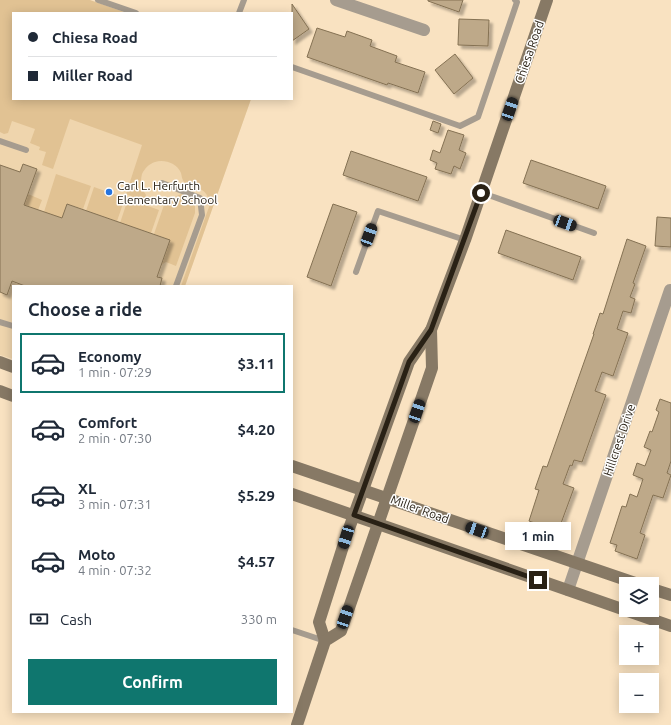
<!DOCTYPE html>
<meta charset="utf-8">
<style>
:root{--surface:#fff;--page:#f6f6f7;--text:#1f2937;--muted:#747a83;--line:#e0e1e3;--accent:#0f766e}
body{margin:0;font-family:Ubuntu,sans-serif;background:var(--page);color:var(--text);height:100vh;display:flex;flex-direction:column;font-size:15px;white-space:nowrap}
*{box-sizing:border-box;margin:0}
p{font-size:13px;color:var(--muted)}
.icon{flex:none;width:22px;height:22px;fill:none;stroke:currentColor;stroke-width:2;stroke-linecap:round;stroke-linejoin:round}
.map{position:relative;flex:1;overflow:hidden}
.details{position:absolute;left:12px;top:285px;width:281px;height:428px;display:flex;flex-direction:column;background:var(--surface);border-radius:0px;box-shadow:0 2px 10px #0003}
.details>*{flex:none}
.hud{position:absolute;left:12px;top:12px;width:281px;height:88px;border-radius:0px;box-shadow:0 2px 10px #0003;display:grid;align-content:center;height:88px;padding:0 16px;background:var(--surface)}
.tools{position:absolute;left:619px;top:577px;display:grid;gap:8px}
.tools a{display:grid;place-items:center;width:40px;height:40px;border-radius:0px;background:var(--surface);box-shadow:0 2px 10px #0003;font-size:20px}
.end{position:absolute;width:18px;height:18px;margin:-9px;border:5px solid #292115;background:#fff;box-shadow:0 0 0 2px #fff}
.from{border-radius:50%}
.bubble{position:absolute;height:28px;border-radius:0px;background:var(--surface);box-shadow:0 2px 10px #0003;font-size:13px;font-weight:700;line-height:28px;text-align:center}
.car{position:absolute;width:12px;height:24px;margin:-12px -6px;border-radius:5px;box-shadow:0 0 3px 1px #0007;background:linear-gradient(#222 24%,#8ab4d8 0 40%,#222 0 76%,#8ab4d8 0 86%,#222 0)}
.hud b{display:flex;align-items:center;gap:14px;height:38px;font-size:15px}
.hud b+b{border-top:1px solid var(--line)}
.hud i{width:10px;height:10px;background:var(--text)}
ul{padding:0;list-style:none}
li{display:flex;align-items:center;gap:12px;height:60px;margin:0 8px 6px;padding:0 8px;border:2px solid transparent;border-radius:0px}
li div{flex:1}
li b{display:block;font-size:15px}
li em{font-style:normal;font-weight:700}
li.on{border-color:var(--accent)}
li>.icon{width:36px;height:36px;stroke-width:1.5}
h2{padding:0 16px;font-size:18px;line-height:48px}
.pay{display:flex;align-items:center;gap:10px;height:44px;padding:0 16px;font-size:15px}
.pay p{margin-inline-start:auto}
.cta{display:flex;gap:8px;margin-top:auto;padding:8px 16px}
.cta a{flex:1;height:46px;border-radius:0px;background:var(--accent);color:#fff;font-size:16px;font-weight:700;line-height:46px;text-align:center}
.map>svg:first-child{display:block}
.built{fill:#efd5ad}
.green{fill:#e1c293}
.building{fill:#bea989;stroke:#847153;filter:url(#shadow)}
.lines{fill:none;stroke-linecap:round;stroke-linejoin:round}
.lane{stroke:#a69c8f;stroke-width:6}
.street{stroke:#a69c8f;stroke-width:12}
.secondary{stroke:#877965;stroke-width:12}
.route{stroke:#292115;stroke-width:5}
.poi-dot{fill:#2574df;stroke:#fff;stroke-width:1.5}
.labels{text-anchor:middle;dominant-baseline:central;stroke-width:3;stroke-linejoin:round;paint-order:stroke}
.street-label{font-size:12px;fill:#292115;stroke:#fff}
.poi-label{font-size:12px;fill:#292115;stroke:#fff;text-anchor:start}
</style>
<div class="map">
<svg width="671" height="725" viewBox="0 0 671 725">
<defs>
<filter id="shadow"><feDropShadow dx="3.5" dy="3.5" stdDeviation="1" flood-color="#0004"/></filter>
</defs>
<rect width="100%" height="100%" fill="#f9e2c1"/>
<path class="built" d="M0,0H90L13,13V99H251L185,286H13V359L0,355Z"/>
<g class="green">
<path d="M0,0H90L127,13H13V99H251L185,286H181L210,204C206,186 199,191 186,183C182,181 182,177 181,173C177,163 164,159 155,162C149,164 145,168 142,174C140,182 141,188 146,195L144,201L126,194L142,145L70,119L53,169L42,165L46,152L39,150L40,147L30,143L35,129L12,121L8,133L4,134L0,132Z"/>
<path d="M56,174L91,186L83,209L67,204L62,218L44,212Z"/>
<path d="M94,187L125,198L117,221L86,211Z"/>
<path d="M28,194L42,200L38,210L24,205Z"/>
<path d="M181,194L191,198L195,206V213L176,266L166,262L161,265L170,240L154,234L165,202Z"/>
<path d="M128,199L159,210L151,233L120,223Z"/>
</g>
<g class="building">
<path d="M428,0H463L459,12L428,1Z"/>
<path d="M292,4L309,29L292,41Z"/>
<path d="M459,19L489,20L488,46L458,45Z"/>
<path d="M317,28L345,37L347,31L372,40L370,46L397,56L395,62L425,72L418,93L388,83L387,85L307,57Z"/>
<path d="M455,54L473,78L454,94L435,70Z"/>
<path d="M433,121L441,124L438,133L430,130Z"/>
<path d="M448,130L464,135L459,150L466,153L460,169L454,166L451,174L435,169L437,163L430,160L433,150L440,153Z"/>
<path d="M351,151L427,177L418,201L343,175Z"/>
<path d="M531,160L606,186L598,209L523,183Z"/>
<path d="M23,164L37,169L24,205L62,218L67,204L170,240L157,277L162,278L160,286H25L12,281L7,295L0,292V165L20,172Z"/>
<path d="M333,204L357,212L331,286L307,277Z"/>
<path d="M657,217L671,218V247L655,246Z"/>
<path d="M506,230L581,257L573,280L498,253Z"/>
<path d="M627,239L646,246L633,283L635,284L630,297L635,299L631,313L623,311L617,329L628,333L613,376L602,372L595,391L606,395L582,462L574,460L572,466L570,465L563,484L574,488L560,526L552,523L551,529L529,521L539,490L535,489L543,466L547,467L594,334H593L600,313L603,314Z"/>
<path d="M660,399L671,403V461L667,473L671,475L663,498L653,495L640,533L645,535L637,559L615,551L617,545L610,543L622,506L626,507L630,494L637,497L643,479L633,475L637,463L645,466L651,450L644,447L650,431L652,432L659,412L656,410Z"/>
</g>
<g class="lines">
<g class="lane">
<path d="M98,0L136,13"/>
<path d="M239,13L244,0"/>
<path d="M292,67L460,126L478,117L517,2L515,0"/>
<path d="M0,141L26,150"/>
<path d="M162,183L200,198L202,215L176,286"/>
<path d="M481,193L494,197L594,233"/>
<path d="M356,272L378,211L465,240"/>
<path d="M0,322L13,326"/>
<path d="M292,630L325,641"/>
</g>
<g class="street">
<path d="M336,0L424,30"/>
<path d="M568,590L670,290"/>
</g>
<g class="secondary">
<path d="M0,362L13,367"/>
<path d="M0,391L13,396"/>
<path d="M292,466L638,584"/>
<path d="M292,494L671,626"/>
<path d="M652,589L671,595"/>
<path d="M325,641L319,622L346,537L409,362L431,330L465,240L547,0"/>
<path d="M297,725L325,641L341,631L432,368L431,330"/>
</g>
</g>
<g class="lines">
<path class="route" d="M481,193L431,330L409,362L354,515L538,580"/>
</g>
<circle class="poi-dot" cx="109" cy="192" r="4"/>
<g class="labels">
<g class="street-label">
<text transform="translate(529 52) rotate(-71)">Chiesa Road</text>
<text transform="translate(619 440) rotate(-71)">Hillcrest Drive</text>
<text transform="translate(420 509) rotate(20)">Miller Road</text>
</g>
<g class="poi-label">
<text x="117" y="185">Carl L. Herfurth<tspan x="117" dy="14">Elementary School</tspan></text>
</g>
</g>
</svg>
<div class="tools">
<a><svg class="icon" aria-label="layers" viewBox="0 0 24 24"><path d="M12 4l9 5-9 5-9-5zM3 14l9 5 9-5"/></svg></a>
<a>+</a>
<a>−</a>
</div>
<i class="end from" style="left:481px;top:193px"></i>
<i class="end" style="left:538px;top:580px"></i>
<div class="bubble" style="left:505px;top:522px;width:66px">1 min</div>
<i class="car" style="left:510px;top:109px;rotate:19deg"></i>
<i class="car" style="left:565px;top:223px;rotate:110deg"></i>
<i class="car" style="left:369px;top:235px;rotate:20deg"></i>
<i class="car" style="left:417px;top:411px;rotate:19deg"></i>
<i class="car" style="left:477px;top:530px;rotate:290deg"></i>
<i class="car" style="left:346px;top:537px;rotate:197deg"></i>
<i class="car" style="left:345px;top:617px;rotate:19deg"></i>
<div class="hud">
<b><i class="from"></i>Chiesa Road</b>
<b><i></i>Miller Road</b>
</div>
<section class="details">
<h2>Choose a ride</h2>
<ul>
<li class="on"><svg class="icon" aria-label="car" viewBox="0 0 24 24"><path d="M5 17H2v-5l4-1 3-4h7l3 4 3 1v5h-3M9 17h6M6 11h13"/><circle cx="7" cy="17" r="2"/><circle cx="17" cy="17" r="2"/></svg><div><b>Economy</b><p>1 min · 07:29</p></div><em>$3.11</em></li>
<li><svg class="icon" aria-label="car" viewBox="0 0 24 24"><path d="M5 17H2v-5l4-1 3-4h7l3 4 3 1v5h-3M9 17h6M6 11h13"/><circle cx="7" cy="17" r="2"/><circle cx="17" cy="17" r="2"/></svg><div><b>Comfort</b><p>2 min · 07:30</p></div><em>$4.20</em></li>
<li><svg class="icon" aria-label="car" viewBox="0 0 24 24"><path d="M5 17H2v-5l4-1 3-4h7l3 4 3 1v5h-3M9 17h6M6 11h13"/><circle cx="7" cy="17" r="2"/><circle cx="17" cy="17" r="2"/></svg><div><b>XL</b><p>3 min · 07:31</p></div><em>$5.29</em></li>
<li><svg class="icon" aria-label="car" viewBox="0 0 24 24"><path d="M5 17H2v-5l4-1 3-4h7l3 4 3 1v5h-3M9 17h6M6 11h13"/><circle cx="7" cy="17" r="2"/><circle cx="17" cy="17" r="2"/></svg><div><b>Moto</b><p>4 min · 07:32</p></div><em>$4.57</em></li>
</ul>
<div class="pay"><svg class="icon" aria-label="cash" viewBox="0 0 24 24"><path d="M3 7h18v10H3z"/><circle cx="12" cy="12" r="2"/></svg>Cash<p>330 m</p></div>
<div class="cta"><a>Confirm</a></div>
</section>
</div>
